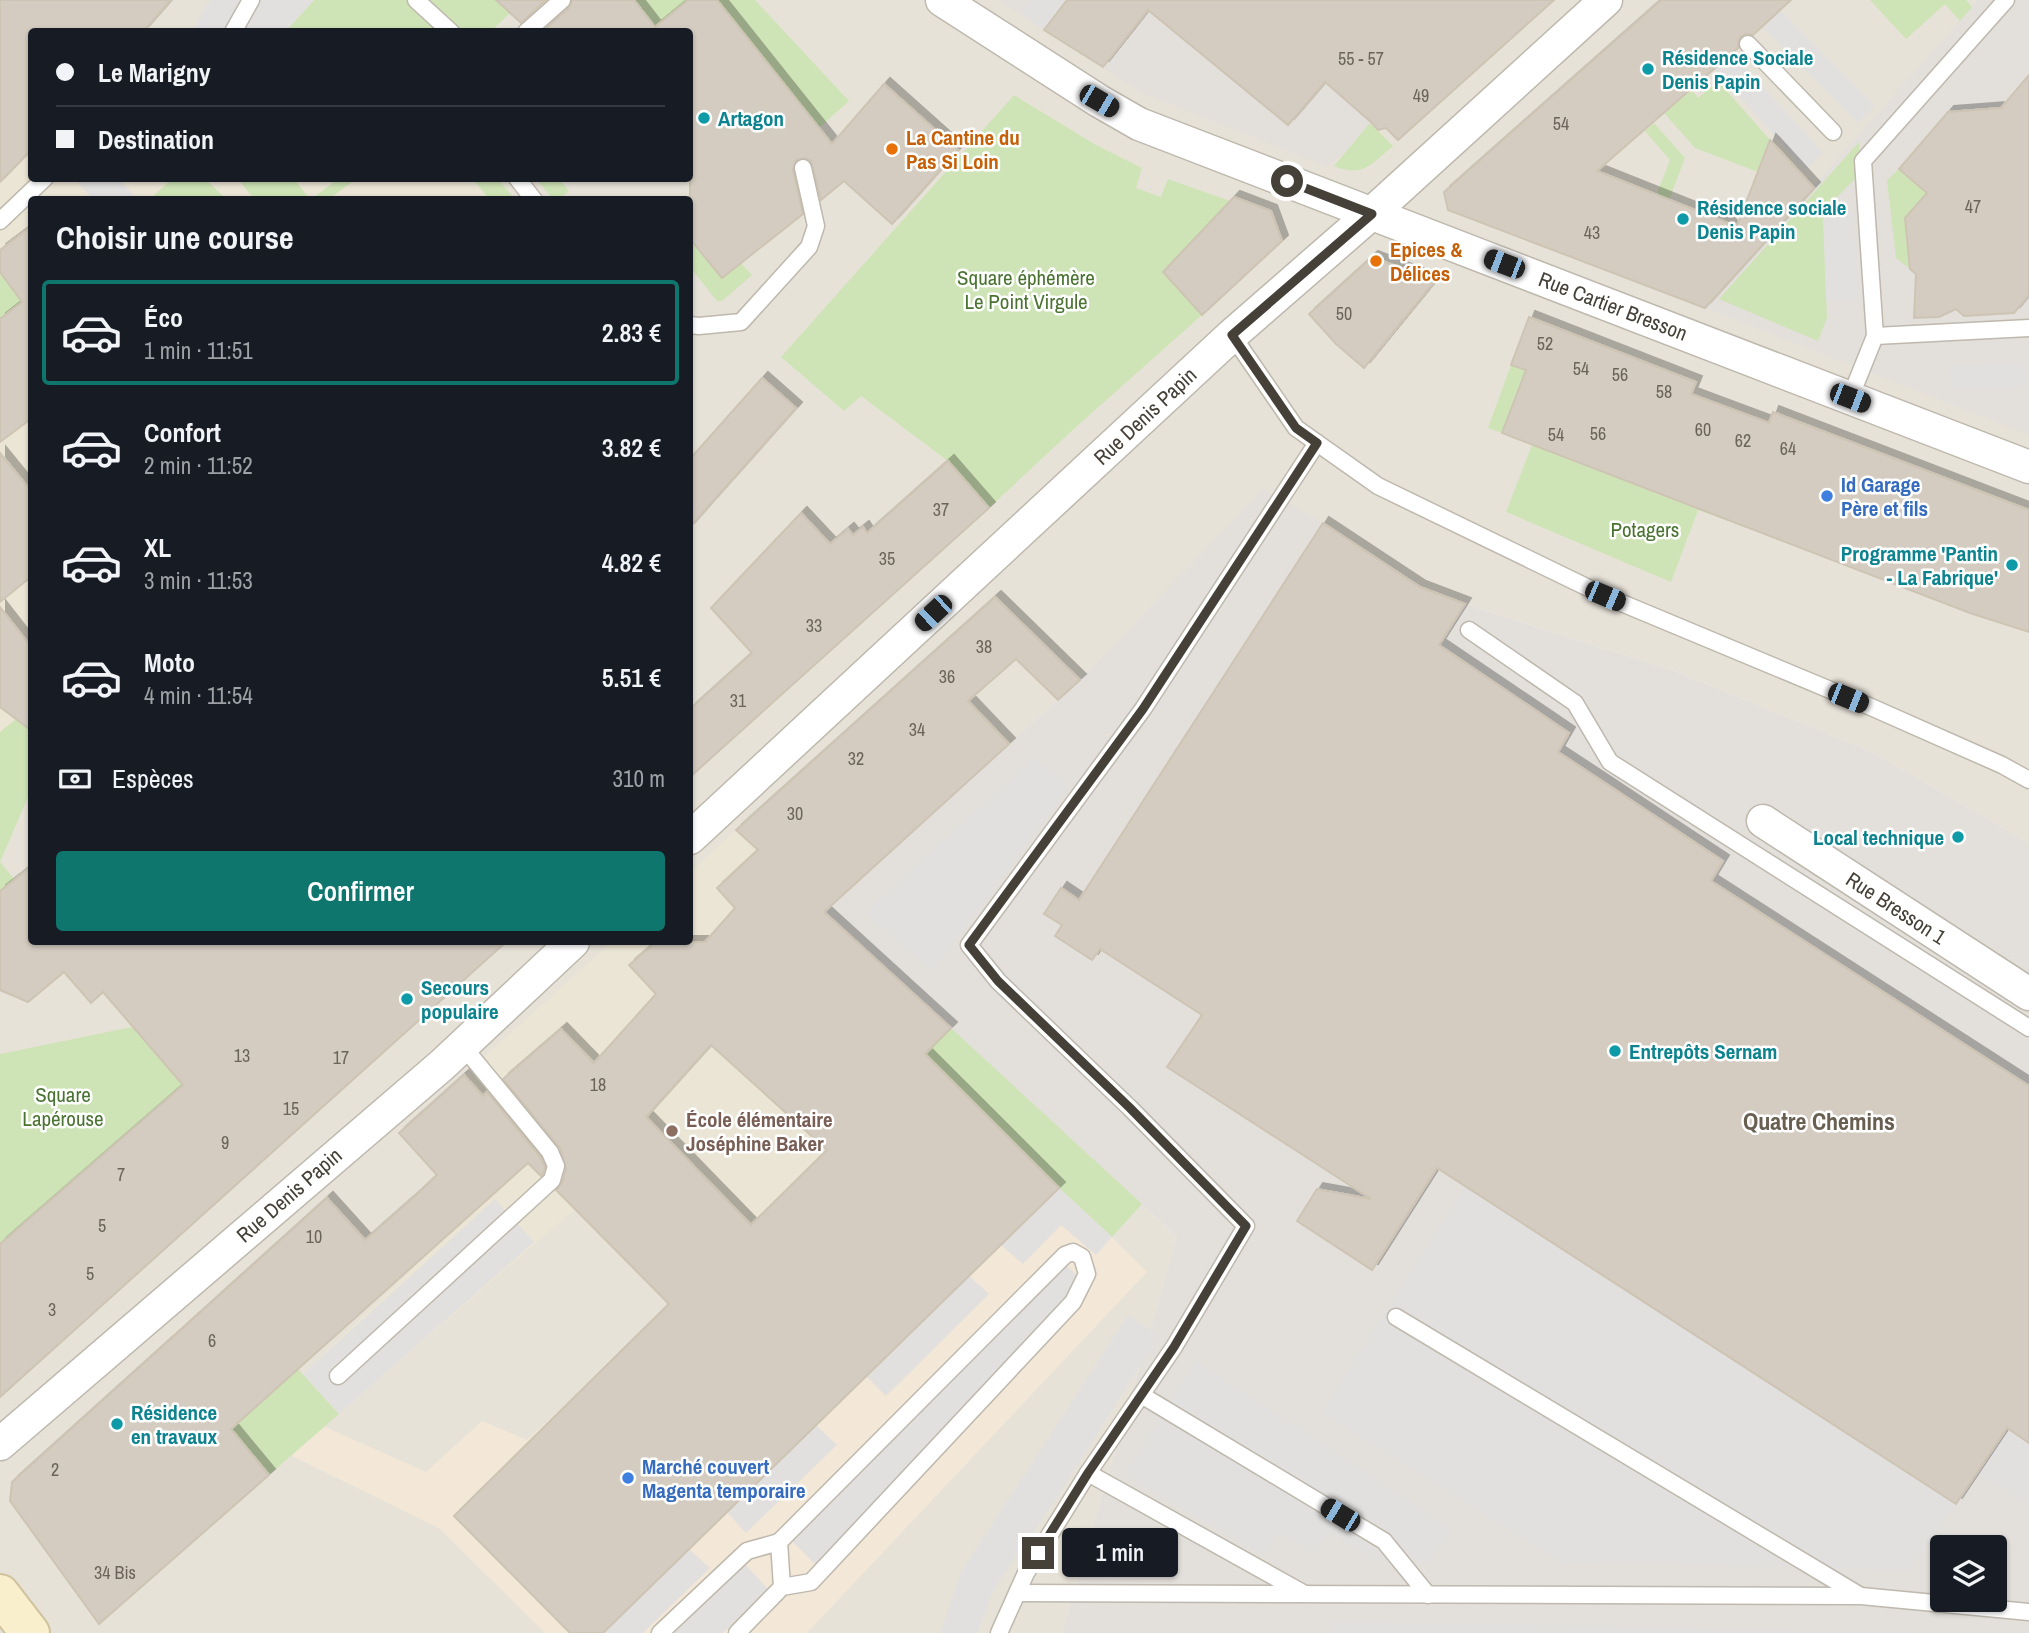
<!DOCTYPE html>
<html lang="fr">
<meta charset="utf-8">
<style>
:root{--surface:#171b24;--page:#242831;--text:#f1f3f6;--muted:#9ea1a6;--line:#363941;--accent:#0f766e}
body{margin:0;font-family:"Archivo Narrow",sans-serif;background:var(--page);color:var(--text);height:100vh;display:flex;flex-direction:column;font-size:26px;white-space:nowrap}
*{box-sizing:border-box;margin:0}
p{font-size:23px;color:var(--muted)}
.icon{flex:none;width:38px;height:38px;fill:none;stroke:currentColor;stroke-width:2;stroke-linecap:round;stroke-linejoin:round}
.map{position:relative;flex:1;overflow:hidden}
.side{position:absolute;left:28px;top:196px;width:665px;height:749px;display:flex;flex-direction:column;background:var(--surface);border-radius:7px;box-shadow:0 2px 5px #0004}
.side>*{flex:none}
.hud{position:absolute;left:28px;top:28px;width:665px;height:154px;border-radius:7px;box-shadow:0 2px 5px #0004;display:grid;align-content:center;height:154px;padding:0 28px;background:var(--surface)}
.buttons{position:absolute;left:1930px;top:1535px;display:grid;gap:14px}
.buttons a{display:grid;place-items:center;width:77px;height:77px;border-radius:7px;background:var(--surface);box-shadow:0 2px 5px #0004;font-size:35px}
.end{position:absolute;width:32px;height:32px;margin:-16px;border:9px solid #464138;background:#fff;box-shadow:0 0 0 4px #fff}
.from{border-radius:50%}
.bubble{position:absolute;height:49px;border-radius:7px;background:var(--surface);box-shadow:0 2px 5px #0004;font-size:23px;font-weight:600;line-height:49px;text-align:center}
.car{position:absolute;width:21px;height:42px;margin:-21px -10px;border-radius:9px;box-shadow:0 0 5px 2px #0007;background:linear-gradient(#222 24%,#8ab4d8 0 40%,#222 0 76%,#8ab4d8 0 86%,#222 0)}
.hud b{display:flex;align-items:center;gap:24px;height:66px;font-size:26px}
.hud b+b{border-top:2px solid var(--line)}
.hud i{width:18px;height:18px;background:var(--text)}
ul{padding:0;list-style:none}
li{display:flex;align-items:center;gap:21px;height:105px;margin:0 14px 10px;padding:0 14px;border:4px solid transparent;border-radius:7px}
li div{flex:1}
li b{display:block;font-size:26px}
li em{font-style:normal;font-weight:600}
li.active{border-color:var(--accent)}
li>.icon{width:63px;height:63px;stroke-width:1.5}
h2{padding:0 28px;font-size:32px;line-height:84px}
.pay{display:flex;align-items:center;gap:18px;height:77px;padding:0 28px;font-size:26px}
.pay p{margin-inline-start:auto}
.primary-button{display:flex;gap:14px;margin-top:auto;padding:14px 28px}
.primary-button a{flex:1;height:80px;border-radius:7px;background:var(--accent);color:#fff;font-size:28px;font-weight:600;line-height:80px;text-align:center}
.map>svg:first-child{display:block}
.residential{fill:#e7e2d8;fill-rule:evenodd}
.commercial{fill:#f3e7d7}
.industrial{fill:#e3dfdb;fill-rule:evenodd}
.education{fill:#ebe5d5}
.green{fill:#cfe4b6}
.parking{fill:#e2e0de}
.building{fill:#d4ccc0;stroke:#cec4b4;stroke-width:2;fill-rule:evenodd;filter:url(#shadow)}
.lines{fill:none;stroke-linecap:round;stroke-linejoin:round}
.service-casing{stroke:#beb8ad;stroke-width:19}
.minor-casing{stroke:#beb8ad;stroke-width:35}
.secondary-casing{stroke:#cfc29d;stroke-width:42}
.service{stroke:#fff;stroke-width:16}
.minor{stroke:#fff;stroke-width:32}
.secondary{stroke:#faefcd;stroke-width:38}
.route{stroke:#464138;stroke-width:9}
.culture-dot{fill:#0f9aa8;stroke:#fff;stroke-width:2.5}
.food-dot{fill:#e8710a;stroke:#fff;stroke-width:2.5}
.shop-dot{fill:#3f7fe0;stroke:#fff;stroke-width:2.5}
.education-dot{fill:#8d6e63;stroke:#fff;stroke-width:2.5}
.labels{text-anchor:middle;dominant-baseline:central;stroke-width:5;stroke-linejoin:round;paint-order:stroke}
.number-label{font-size:18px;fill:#6a645a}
.culture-label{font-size:21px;font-weight:bold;fill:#0d838f;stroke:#fff;text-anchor:start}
.food-label{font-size:21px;font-weight:bold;fill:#c56008;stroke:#fff;text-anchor:start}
.park-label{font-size:21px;fill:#4a7331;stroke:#fff}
.street-label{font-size:21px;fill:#464138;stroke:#fff}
.shop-label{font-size:21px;font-weight:bold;fill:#366cbe;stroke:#fff;text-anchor:start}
.education-label{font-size:21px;font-weight:bold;fill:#785e54;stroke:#fff;text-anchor:start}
.quarter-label{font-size:24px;font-weight:bold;fill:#685f51;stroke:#fff}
</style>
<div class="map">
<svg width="2029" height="1633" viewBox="0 0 2029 1633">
<defs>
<filter id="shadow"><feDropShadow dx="6" dy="-6" stdDeviation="0" flood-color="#0004"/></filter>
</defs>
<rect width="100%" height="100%" fill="#f3f0ea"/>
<path class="residential" d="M0,0H2029V843L1872,752L1677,672L1465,604L1420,587L1323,523L1263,490L1080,680L824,913L1177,1237L1062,1633H0ZM32,32H690V178H32ZM32,200H690V942H32Z"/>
<path class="commercial" d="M925,1054L1147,1272L807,1633H545L439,1528L292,1456L218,1371L203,1368L172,1335L212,1300L325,1427L426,1472L482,1421L527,1440L608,1365Z"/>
<g class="industrial">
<path d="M998,0H1480L1364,135L1327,167L1144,94Z"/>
<path d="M1978,0H2029V435L1705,308Z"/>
<path d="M1263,489L1323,523L1420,587L1465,604L1677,672L1872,752L2029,843V1633H1062L1177,1237L824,912L1080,680ZM1942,1547H1995V1600H1942Z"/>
</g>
<g class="education">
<path d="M31,148L32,178L473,179L489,199L32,200L31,706L0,732V182Z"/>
<path d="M736,830L951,1028L669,1304L575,1209L339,1414L303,1374L437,1245L467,1100L477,1090L464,1075L612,942H690V872Z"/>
</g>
<g class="green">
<path d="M314,0H496L510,13L491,31L285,32Z"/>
<path d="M634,0H688L659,32Z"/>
<path d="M717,0H755L849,101L819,128L792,93L788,96L776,74L749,39L744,41L732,18Z"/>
<path d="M1870,0H1966L1972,7L1960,21L1945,4L1906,39Z"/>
<path d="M1718,81L1770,140L1758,172L1695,148L1664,113L1692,90L1698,98Z"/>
<path d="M1014,95L1096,145L1142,168L1136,188L1161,197L1168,179L1230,201L1164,272L1202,315L1076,427L989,508L948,461L861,396L844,411L781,357Z"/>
<path d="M1370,123L1393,146C1371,164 1364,178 1334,166Z"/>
<path d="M1654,123L1685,158L1669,200L1656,196L1670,160L1645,131Z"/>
<path d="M1859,142L1860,174L1823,211L1827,318L1818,341L1719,299Z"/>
<path d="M1899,169L1927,193L1905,218L1910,269L1896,258L1887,180Z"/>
<path d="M173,178L205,179L224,197L222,200L150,199Z"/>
<path d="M339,178L356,179L329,199H312Z"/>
<path d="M238,179H294L310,199H254Z"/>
<path d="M473,179H498L512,196L511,199H489Z"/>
<path d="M536,179H559L569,191L560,199H553Z"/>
<path d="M690,239L721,278L741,263L752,275L722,301H717L690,267Z"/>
<path d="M0,272L22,302L0,319Z"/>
<path d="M1511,365L1525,370L1502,433L1488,428Z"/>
<path d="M1632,401L1648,463L1640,487L1698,509L1718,456L1757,520L1753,530L1698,510L1671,582L1506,512L1532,445L1604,473Z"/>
<path d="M21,715L31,725V790L0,862L14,879L0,891V732Z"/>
<path d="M132,1027L183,1085L0,1244V1054Z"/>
<path d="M951,1028L1142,1204L1112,1237L1059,1188L925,1054Z"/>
<path d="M298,1369L339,1414L269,1475L231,1430Z"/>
</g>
<g class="parking">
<path d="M210,0H314L285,31L191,32Z"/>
<path d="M1029,0H1067L1044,30L1019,13Z"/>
<path d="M1780,10L1875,106L1858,123L1762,27Z"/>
<path d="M1733,53L1823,153L1805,170L1715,69Z"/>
<path d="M82,179H119L137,199H93L78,183Z"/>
<path d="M1853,209L1858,300H1826L1823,211Z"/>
<path d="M2026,363L2028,387L1951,389L1950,365Z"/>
<path d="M1033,758L1069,786L933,971L864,913Z"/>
<path d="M1465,1186L1956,1504L1908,1571L1641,1562L1564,1564L1321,1413Z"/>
<path d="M1059,1188L1112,1237L1096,1255L1061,1225L1023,1264L1001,1245Z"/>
<path d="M495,1199L534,1242L339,1414L303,1374Z"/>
<path d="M1066,1265L1079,1277L1062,1305L817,1566L791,1540Z"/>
<path d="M969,1276L989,1294L886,1396L866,1376Z"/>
<path d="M1128,1315L1159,1336L1056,1499L994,1589L977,1633H940L961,1572Z"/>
<path d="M1196,1361L1452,1529L1428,1563L1369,1559L1331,1532L1314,1554L1277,1533L1264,1556L1124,1475Z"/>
<path d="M816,1425L837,1445L746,1533L727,1512Z"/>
<path d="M2007,1428L2029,1443V1506L1977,1473Z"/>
<path d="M689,1549L710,1568L643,1633H603Z"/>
<path d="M743,1562L768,1589L723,1633H674Z"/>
<path d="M1329,1621L1923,1633H1329Z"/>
</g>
<g class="building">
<path d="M0,0H171L143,32H32V149L0,182Z"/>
<path d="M496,0H546L521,23Z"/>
<path d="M572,0H634L655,27L688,0H717L832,144L884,84L958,150L892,224L844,181L821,200L811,161L805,158L796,160L793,170L803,214L722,278L690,239V32H542L569,8Z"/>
<path d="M1067,0H1554L1398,140L1386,128L1378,130L1371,122L1325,82L1288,125L1148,10L1103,67L1044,30Z"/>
<path d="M1661,0H1791L1753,35L1746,34L1741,36L1738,42V48L1597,171L1728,223L1735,231L1770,140L1814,188L1705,308L1448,210L1444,192Z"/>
<path d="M2029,75V295L2014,313L1964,316L1956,309L1939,317L1914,318L1916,274L1910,269L1905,218L1927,193L1899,169L1948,112L2001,108Z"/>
<path d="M1234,197L1271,211L1282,241L1202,315L1163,272Z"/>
<path d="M32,226V418L0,442V319L22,302L0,272V250Z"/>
<path d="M1372,257L1435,281L1364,368L1336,344L1309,314Z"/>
<path d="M1529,317L1696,382L1691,394L1769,423L1773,412L2029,510V632L1970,613L1502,433L1526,370L1511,365Z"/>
<path d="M762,378L796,408L690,527V459Z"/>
<path d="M0,453L32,492V576L0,602Z"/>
<path d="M948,461L989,508L690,777V709L752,653L711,608L801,513L830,544L848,529L853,535L863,527L867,533Z"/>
<path d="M1323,523L1420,587L1465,604L1439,645L1569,733L1558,752L1723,861L1711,881L2029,1086V1443L2007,1428L1956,1504L1437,1168L1372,1270L1297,1221L1317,1189L1371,1199L1167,1067L1202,1015L1100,949L1092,960L1055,936L1062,925L1044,914L1061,888L1079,900Z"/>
<path d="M995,597L1080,680L1058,700L1016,659L968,701L1009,744L824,912L951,1028L925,1054L1059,1188L603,1633H570L454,1516L669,1304L556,1190L562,1183L566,1168L560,1148L503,1079L561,1029L594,1063L656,994L629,965L656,942H705L735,908L717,888L758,850L736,830ZM711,1045L827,1150L751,1225L646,1117Z"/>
<path d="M0,607L32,648V731L0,707Z"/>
<path d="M32,866V942H506L0,1397V1244L183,1085L103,992L91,1003L64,972L28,1002L0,990V891Z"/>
<path d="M464,1075L483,1096L487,1092L541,1158L545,1167L543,1174L541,1176L528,1163L231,1429L269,1475L99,1624L10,1501L12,1482L327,1198L365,1240L416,1195L437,1175L399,1133Z"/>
</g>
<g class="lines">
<defs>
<g id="service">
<path d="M416,0L451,32"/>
<path d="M233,32L251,0"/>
<path d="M526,32L562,0"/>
<path d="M1748,44L1833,132"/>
<path d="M517,178L534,200"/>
<path d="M0,221L45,178"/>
<path d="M690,325L699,326L741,322L809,247L816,226L803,168"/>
<path d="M1232,335L1296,428L1378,486L1605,596L1871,707L2002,765L2029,780"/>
<path d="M1875,336L2029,328"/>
<path d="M1850,398L1875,336L1863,161L2006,0"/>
<path d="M1469,630L1575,703L1610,762L2029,1028"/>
<path d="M1396,1317L1859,1595"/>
<path d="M338,1376L552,1180L556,1166L550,1152L462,1045"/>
<path d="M1143,1396L1384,1541L1428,1595"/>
<path d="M1088,1473L1303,1593"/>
<path d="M1017,1593L1861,1596L2029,1612"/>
<path d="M660,1633L747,1551L779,1542"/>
<path d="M737,1633L782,1587L779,1542L1065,1255L1073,1252L1082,1257L1087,1274L1073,1302L811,1582L782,1587"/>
<path d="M999,1633L1026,1573L1088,1473L1174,1347L1246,1226L1130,1108L998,981L969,945L1143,709L1317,443"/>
</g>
<g id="minor">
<path d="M942,0L1099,101L1139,124L2029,467"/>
<path d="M1763,821L2029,994"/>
<path d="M690,838L1232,335L1372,213L1606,0"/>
<path d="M0,1444L442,1065L573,942"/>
</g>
<path id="secondary" d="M0,1594L30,1633"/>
</defs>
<use href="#service" class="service-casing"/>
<use href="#minor" class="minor-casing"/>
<use href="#secondary" class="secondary-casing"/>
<use href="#service" class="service"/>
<use href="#minor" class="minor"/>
<use href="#secondary" class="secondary"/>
</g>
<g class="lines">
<path class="route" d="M1038,1553L1088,1473L1174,1347L1246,1226L1130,1108L998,981L969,945L1143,709L1317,443L1296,428L1232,335L1372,214L1287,181"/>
</g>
<g class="culture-dot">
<circle cx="1648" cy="69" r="7"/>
<circle cx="704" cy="118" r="7"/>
<circle cx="1683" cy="219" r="7"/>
<circle cx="2012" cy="565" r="7"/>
<circle cx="1958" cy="837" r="7"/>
<circle cx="407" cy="999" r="7"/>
<circle cx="1615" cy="1051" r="7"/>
<circle cx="117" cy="1424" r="7"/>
</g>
<g class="food-dot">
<circle cx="892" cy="149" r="7"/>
<circle cx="1376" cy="261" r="7"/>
</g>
<g class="shop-dot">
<circle cx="1827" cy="496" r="7"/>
<circle cx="628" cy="1478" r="7"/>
</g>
<circle class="education-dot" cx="672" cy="1131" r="7"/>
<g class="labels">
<g class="number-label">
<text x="1361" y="58">55 - 57</text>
<text x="1421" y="95">49</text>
<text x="1561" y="123">54</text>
<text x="1973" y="206">47</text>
<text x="1592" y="232">43</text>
<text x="1344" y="313">50</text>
<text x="1545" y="343">52</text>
<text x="1581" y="368">54</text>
<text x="1620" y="374">56</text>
<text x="1664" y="391">58</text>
<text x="1703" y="429">60</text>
<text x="1598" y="433">56</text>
<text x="1556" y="434">54</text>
<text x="1743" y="440">62</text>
<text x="1788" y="448">64</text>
<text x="941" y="509">37</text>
<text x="887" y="558">35</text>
<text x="814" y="625">33</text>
<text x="984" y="646">38</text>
<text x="947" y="676">36</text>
<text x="738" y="700">31</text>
<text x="917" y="729">34</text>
<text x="856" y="758">32</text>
<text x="795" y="813">30</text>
<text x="242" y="1055">13</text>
<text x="341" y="1057">17</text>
<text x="598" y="1084">18</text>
<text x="291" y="1108">15</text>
<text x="225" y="1142">9</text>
<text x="121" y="1174">7</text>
<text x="102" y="1225">5</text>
<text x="314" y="1236">10</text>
<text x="90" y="1273">5</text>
<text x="52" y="1309">3</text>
<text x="212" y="1340">6</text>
<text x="55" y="1469">2</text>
<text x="115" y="1572">34 Bis</text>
</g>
<g class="culture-label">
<text x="1662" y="57">Résidence Sociale<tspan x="1662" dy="24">Denis Papin</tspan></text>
<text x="718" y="118">Artagon</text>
<text x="1697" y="207">Résidence sociale<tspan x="1697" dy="24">Denis Papin</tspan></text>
<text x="1998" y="553" text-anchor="end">Programme 'Pantin<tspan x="1998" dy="24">- La Fabrique'</tspan></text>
<text x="1944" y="837" text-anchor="end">Local technique</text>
<text x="421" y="987">Secours<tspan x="421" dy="24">populaire</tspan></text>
<text x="1629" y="1051">Entrepôts Sernam</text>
<text x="131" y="1412">Résidence<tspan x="131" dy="24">en travaux</tspan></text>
</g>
<g class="food-label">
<text x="906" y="137">La Cantine du<tspan x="906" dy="24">Pas Si Loin</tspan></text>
<text x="1390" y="249">Epices &amp;<tspan x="1390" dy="24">Délices</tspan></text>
</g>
<g class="park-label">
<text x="1026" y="277">Square éphémère<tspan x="1026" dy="24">Le Point Virgule</tspan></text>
<text x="1645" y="529">Potagers</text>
<text x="63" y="1094">Square<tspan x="63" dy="24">Lapérouse</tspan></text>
</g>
<g class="street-label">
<text transform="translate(1613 306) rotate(21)">Rue Cartier Bresson</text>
<text transform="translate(1145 416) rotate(-43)">Rue Denis Papin</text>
<text transform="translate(1896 908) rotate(33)">Rue Bresson 1</text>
<text transform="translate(289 1195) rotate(-41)">Rue Denis Papin</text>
</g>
<g class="shop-label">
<text x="1841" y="484">Id Garage<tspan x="1841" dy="24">Père et fils</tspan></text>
<text x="642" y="1466">Marché couvert<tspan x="642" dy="24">Magenta temporaire</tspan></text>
</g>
<g class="education-label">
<text x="686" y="1119">École élémentaire<tspan x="686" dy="24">Joséphine Baker</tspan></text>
</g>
<g class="quarter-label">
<text x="1819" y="1121">Quatre Chemins</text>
</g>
</g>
</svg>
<div class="buttons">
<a><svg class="icon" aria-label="layers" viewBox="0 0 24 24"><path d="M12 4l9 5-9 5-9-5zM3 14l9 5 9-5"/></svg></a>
</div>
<i class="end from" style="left:1287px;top:181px"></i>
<i class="end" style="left:1038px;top:1553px"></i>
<div class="bubble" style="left:1062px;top:1528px;width:116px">1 min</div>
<i class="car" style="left:1099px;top:101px;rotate:120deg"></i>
<i class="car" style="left:1504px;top:264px;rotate:291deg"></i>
<i class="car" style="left:1850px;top:398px;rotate:111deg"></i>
<i class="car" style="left:1605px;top:596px;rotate:113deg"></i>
<i class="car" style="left:933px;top:613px;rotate:227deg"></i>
<i class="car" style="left:1848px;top:698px;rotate:112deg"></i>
<i class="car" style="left:1340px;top:1515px;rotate:301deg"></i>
<div class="hud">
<b><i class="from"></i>Le Marigny</b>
<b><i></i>Destination</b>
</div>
<section class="side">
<h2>Choisir une course</h2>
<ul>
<li class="active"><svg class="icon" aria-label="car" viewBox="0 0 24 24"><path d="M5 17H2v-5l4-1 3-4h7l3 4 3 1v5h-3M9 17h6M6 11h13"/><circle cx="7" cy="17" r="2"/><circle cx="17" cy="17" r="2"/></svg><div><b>Éco</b><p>1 min · 11:51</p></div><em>2.83 €</em></li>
<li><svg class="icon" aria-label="car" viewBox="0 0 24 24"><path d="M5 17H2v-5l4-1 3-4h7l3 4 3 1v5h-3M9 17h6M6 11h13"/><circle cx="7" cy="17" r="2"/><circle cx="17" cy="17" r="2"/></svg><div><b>Confort</b><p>2 min · 11:52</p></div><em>3.82 €</em></li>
<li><svg class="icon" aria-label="car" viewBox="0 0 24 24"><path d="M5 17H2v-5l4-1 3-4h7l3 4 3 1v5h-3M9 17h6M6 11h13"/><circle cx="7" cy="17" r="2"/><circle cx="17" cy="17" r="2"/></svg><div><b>XL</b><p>3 min · 11:53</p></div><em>4.82 €</em></li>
<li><svg class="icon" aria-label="car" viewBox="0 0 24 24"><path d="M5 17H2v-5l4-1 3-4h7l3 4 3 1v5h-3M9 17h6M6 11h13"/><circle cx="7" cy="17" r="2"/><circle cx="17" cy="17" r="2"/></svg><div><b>Moto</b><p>4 min · 11:54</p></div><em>5.51 €</em></li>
</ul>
<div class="pay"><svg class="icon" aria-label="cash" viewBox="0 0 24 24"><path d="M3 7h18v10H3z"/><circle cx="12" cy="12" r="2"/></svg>Espèces<p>310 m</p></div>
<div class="primary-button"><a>Confirmer</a></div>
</section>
</div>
